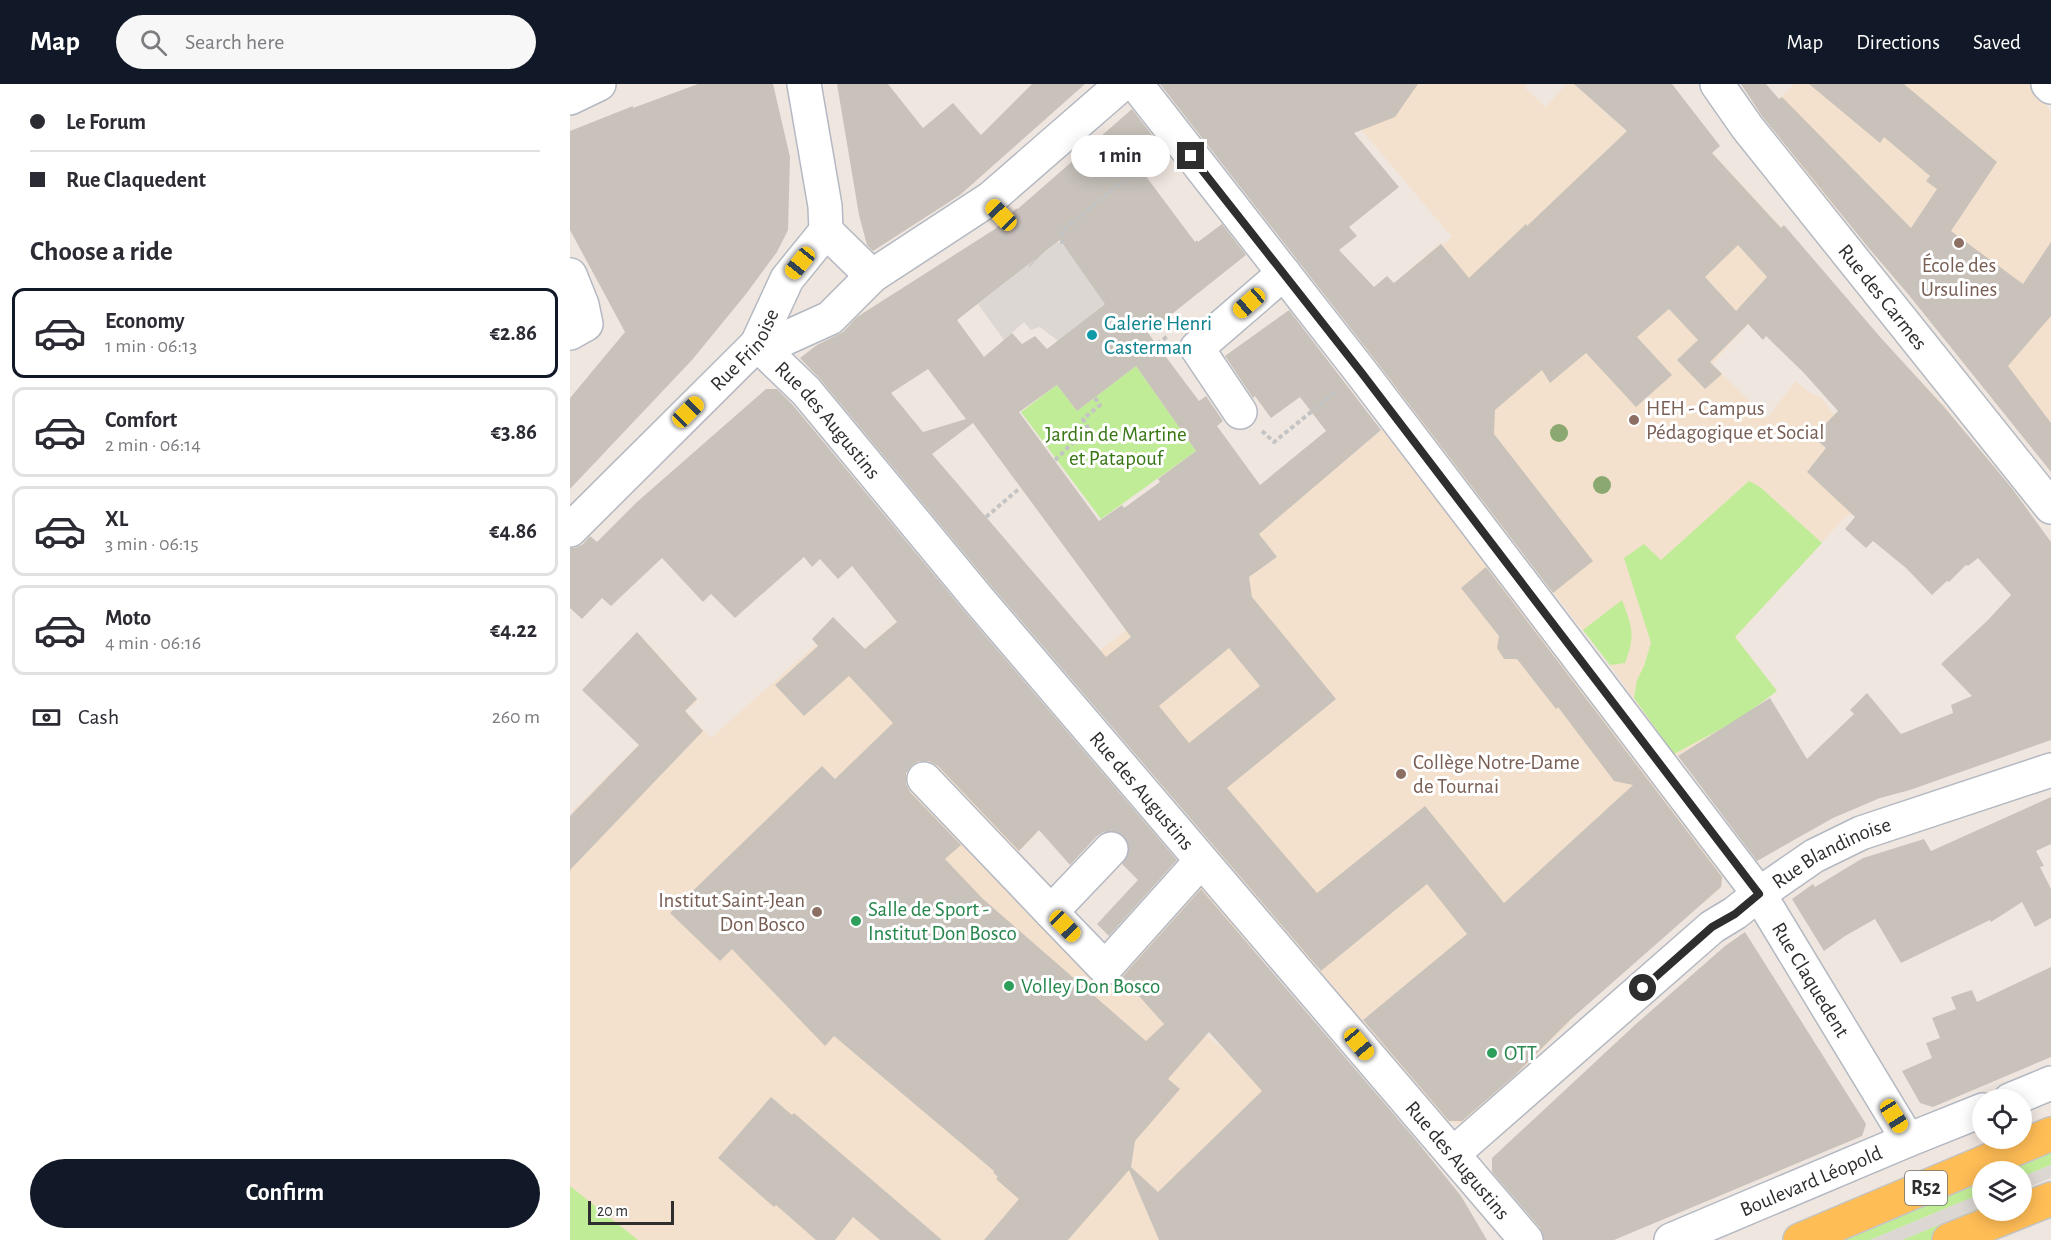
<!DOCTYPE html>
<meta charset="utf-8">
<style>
:root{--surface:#fff;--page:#f7f7f7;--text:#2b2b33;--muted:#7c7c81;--line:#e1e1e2;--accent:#111827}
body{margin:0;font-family:"Alegreya Sans",sans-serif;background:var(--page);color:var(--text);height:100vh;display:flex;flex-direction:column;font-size:22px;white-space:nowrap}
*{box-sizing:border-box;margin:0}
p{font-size:20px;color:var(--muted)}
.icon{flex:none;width:33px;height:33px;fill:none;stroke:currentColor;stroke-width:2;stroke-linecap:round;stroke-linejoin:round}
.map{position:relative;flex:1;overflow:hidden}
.sheet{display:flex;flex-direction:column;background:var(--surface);width:570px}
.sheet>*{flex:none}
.banner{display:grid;align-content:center;height:132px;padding:0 30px;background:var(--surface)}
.controls{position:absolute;left:1402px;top:1005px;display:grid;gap:12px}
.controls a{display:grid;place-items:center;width:60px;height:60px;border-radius:50%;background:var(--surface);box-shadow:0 3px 15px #0003;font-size:30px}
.scale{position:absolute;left:18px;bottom:15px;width:86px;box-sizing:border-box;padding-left:6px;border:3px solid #2e2e2e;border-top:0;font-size:16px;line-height:21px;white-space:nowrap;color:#2e2e2e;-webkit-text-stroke:4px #fff;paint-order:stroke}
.end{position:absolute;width:27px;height:27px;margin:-14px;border:8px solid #2e2e2e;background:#fff;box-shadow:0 0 0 3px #fff}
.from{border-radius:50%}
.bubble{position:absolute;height:42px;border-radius:21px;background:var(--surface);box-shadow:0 3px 15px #0003;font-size:20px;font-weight:700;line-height:42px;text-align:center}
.car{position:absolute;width:18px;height:36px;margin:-18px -9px;border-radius:8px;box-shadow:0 0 4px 2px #0007;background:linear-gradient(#f5c518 24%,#345 0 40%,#f5c518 0 76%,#345 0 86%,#f5c518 0)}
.banner b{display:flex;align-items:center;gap:21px;height:57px;font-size:22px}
.banner b+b{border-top:2px solid var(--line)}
.banner i{width:15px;height:15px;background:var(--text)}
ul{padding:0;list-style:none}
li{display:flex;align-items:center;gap:18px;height:90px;margin:0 12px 9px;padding:0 18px;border:3px solid var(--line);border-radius:12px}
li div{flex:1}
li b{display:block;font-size:22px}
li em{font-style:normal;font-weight:700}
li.on{border-color:var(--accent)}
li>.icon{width:54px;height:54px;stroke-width:1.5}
h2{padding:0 30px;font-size:27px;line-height:72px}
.pay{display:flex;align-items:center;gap:15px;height:66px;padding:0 30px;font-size:22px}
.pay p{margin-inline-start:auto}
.action{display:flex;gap:12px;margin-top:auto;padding:12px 30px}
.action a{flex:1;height:69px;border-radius:36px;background:var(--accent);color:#fff;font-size:24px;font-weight:700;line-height:69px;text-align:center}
header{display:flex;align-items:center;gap:36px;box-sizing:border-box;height:84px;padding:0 30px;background:var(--accent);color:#fff}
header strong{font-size:28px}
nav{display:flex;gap:33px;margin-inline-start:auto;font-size:21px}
.search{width:420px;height:54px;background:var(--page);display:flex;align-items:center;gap:15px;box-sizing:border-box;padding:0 21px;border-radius:33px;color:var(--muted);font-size:22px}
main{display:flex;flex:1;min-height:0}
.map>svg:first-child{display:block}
.education{fill:#f3e1ce}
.green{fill:#c1ec97}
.plaza{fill:#dcd7d3}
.building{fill:#c8c2bb;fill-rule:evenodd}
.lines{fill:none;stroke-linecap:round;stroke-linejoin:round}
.minor-tunnel{stroke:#c9c1bc;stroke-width:33;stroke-dasharray:33 16;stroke-linecap:butt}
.minor-casing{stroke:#b3b8c2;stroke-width:36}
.major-casing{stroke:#c4c4c4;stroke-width:36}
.path{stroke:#c4c4c4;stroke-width:4;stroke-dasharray:4.5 3;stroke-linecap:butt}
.minor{stroke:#fff;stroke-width:33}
.major{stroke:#ffbd56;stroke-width:33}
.tree{fill:#8aa86f}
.route{stroke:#2e2e2e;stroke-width:8}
.education-dot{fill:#8d6e63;stroke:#fff;stroke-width:2}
.culture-dot{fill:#0f9aa8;stroke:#fff;stroke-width:2}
.leisure-dot{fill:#2e9e5b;stroke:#fff;stroke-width:2}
.labels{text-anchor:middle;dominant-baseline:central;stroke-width:6;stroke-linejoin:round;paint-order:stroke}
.shield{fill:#fff;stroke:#6d6d6d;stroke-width:1.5}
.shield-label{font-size:20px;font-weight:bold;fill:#2e2e2e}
.education-label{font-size:21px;fill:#785e54;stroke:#fff;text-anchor:start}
.street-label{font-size:21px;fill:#2e2e2e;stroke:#fff}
.culture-label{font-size:21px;fill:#0d838f;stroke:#fff;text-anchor:start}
.park-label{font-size:21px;fill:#377613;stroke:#fff}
.leisure-label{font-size:21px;fill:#27864d;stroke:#fff;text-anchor:start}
</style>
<header>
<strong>Map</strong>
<div class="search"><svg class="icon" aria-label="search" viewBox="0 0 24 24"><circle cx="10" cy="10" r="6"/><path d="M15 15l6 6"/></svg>Search here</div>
<nav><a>Map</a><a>Directions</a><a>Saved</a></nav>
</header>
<main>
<section class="sheet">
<div class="banner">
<b><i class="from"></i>Le Forum</b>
<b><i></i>Rue Claquedent</b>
</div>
<h2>Choose a ride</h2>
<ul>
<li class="on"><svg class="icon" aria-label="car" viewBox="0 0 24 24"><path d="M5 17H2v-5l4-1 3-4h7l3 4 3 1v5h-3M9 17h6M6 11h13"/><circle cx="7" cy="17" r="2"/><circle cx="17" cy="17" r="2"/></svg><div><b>Economy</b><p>1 min · 06:13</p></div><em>€2.86</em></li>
<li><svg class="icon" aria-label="car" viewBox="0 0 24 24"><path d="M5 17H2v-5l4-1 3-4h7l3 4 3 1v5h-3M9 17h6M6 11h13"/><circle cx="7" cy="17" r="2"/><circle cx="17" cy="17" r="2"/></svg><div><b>Comfort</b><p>2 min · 06:14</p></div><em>€3.86</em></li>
<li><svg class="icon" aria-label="car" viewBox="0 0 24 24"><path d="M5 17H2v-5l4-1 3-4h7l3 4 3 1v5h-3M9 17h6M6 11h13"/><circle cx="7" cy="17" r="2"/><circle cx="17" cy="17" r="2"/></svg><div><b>XL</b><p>3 min · 06:15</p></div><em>€4.86</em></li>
<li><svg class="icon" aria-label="car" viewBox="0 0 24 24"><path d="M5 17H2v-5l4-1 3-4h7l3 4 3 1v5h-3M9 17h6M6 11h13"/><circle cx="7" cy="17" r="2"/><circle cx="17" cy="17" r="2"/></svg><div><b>Moto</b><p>4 min · 06:16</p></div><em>€4.22</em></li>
</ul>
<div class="pay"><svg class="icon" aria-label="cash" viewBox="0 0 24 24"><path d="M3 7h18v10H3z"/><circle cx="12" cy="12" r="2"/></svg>Cash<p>260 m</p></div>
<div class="action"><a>Confirm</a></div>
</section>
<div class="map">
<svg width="1481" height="1156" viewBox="0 0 1481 1156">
<rect width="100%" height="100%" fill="#f0e6e0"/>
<g class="education">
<path d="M756,0H958L955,4L976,23L996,0H1004L1057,48L1141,68L1215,147L1198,192L1166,228L1178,240L1142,280L1197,334L1226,297L1237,307L1252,314L1264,331L1294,320L1335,281L1380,328L1287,426L1274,434L1166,553L1207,607L1168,636L1105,673L1040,581L891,391L778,241L870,159L873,161L882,153L794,49Z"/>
<path d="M1224,0H1461L1481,28V386L1340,208L1253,110L1193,33Z"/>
<path d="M814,344L1153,787L1151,803L1002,933L999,939L895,1041L875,1037L499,591L647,474L588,395L590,393L626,367L686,451Z"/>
<path d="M336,530L429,712L465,751L440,776L476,808L524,776L556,743L572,737L491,824L520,852L553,874L626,795L684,864L621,939L653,965L671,984L683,974L733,1156H0V759L10,735L3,726L70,660L67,548L127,614L126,620L115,626L141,654L245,561L265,583L291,567Z"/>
</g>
<g class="green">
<path d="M566,282L626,367L531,435L451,328L487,301L507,327Z"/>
<path d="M1179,397L1190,403L1252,459L1165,553L1207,607L1171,634L1104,670L1064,614L1067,596L1074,582L1081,559L1054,474L1074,460L1091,476Z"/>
<path d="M1052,516C1062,543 1066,551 1055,579L1040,581L1013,546Z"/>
<path d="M1481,1066V1081L1452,1093V1088H1430Z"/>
<path d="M1413,1095V1109L1300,1156H1266Z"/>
<path d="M0,1102L68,1156H0Z"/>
<path d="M1413,1122V1126L1366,1156H1332Z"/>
</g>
<g class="plaza">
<path d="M488,158L492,160L500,169L537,218L488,257L470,243L461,246L454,238L434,256L408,220Z"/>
<path d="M1481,1081V1094L1452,1106V1093Z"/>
<path d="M1413,1109V1122L1405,1126L1332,1156H1300Z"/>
</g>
<g class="building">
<path d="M128,0H203L220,73L218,146L207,168L176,210L122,276L0,405V314L55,248L0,146V47L63,22V24Z"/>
<path d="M267,0H318L353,44L383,19L411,51L462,0H515L390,111L303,167L297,161L289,131Z"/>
<path d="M590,0H848L825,33L784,49L829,103L779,143L787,152L769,166L804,203L817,192L824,199L871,160L899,194L956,140L957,142L1057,47L1004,0H1102L1150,62L1142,69L1211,144L1214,141L1311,254L1375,324L1441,403L1481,458V656L1340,706L1310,714L1263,734L1187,777L1108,672L1200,614L1237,675L1284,630L1280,626L1297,609L1331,650L1383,629L1381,621L1402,612L1371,580L1418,536L1441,511L1408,474L1398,482L1396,481L1379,498L1377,497L1362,511L1336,484L1303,457L1296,464L1275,445L1285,433L1237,388L1256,364L1243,353L1268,327L1234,289L1196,252L1193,256L1166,227L1197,193L1168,161L1135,193L1178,240L1140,278L1152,290L1135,305L1107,276L1128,256L1099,225L1067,253L1102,291L1066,323L1016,269L980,299L972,286L925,326L924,350L1023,477L983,509L806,277Z"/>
<path d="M1171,0H1196L1209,15L1212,13L1341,144L1367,105L1356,97L1360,92L1314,53L1310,59L1239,0H1334L1427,78L1381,147L1453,200L1481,158V232L1438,282L1481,339V388L1338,210L1297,162L1192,32Z"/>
<path d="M562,25L588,59L566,79L625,158L627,156L628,158L652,140L676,171L578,249L629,317L636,312L653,337L647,342L690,401L756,347L730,313L701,334L685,312L683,314L655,272L719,226L811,346L689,450L707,473L679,493L682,513L766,615L657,704L747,809L855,722L934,819L1063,701L1044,697L988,623L986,625L947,575H934L927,564L929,552L891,504L916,483L1152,793L1151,803L1000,936L944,992L892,1037H879L793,936L897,850L857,800L751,887L423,504L250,295L230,274L247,261L273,248L287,233L425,145ZM490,156L535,220L477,265L465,252L452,260L442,249L414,273L387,236ZM566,282L626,367L588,395L590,398L554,424L552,421L529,437L449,328L487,301L507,327ZM358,285L396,335L353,348L321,309ZM403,339L561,553L536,573L362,370ZM659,564L690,602L619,659L589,622Z"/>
<path d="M196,305H207L222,320L395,528L607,776L539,852L527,840L568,796L552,780L559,769V759L553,751L545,747H535L527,752L500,781L469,746L449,767L368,682L359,677H349L342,681L336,689V700L340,708L391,761L375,775L412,814L576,957L594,940L552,893L631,805L845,1055L891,1112L917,1156H589L559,1086L498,1156H414L449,1115L426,1095L428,1093L423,1088L424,1087L264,952L255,962L162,865L150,877L100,829L252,682L265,695L323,639L279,592L234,632L205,601L248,562L242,555L263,533L295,565L327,538L282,482L268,495L250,475L242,483L234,473L165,534L141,510L133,518L92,474L41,522L32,514L12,535L0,524V464H5L13,460L20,452L27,458L67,418ZM639,948L692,1007L588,1108L561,1083L565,1057L610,1005L598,995Z"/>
<path d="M67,548L127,615L115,627L133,647L0,786V732L69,661L12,606Z"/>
<path d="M1481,713V760L1466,767L1474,782L1470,783L1481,805V834L1465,843L1452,818L1421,838L1420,836L1331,879L1305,835L1275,852L1254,867L1222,815L1243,800L1245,803L1293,774L1354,755L1361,767Z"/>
<path d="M1175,848L1296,1040L1292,1052L1044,1156H974L970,1144L922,1088V1074L1066,940L1155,862Z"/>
<path d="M1481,883V973L1363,1023L1350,1019L1332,987L1362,974L1356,959L1370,954L1362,934L1386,925L1381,913L1402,906L1407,918Z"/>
<path d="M201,1013L222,1031L224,1029L372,1156H310L283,1133L265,1156H246L206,1121L204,1123L148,1074Z"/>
</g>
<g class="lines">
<g class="minor-tunnel">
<path d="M435,136L471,171"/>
<path d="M541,765L569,734"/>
</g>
<defs>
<g id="minor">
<path d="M234,0L255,122L256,147"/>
<path id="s1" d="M566,0L791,288L1189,810L1338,1056"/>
<path id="s2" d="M1147,0L1177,43L1481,423"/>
<path d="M1478,0L1481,3"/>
<path d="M0,14L29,0"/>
<path d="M256,147L302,192"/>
<path d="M0,191L12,221L16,240L0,249"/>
<path id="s3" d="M187,260L236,307L409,516L956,1156"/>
<path d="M187,260L207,258L260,234L302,192L421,114L552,0"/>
<path d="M670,328L627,264L714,189"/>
<path id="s4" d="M0,446L187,260L217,195L256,147"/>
<path d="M354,695L481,828L541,765"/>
<path d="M481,828L535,884L631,777"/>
<path d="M1440,1016L1481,999"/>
<path id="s5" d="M883,1070L1142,843L1165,829L1189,810L1244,772L1291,749L1481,686"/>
<path id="s6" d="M1101,1156L1338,1056L1413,1026"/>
</g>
<g id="major">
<path d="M1230,1156L1481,1050"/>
<path d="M1379,1156L1481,1115"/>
</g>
</defs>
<use href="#minor" class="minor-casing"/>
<use href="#major" class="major-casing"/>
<g class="path">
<path d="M492,160V147L585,71"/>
<path d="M587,260L598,252"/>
<path d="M692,347L704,358L767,307"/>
<path d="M485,376L518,344L513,335L530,321L525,314"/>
<path d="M416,433L450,404"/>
</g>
<use href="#minor" class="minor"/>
<use href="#major" class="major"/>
</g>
<g class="tree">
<circle cx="989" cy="349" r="9"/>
<circle cx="1032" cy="401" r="9"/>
</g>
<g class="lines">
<path class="route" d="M621,72L791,288L1189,810L1165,830L1142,843L1073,904"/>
</g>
<g class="education-dot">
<circle cx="1389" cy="159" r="6"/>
<circle cx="1064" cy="336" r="6"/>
<circle cx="831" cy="690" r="6"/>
<circle cx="247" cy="828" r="6"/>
</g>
<circle class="culture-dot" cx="522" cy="251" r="6"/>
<g class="leisure-dot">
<circle cx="286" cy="837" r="6"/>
<circle cx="439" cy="902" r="6"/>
<circle cx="922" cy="969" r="6"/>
</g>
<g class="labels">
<rect class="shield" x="1335" y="1087" width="42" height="34" rx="4.5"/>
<g class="shield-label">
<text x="1356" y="1104">R52</text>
</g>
<g class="education-label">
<text x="1389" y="181" text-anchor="middle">École des<tspan x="1389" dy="24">Ursulines</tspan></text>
<text x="1076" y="324">HEH - Campus<tspan x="1076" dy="24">Pédagogique et Social</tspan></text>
<text x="843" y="678">Collège Notre-Dame<tspan x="843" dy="24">de Tournai</tspan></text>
<text x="235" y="816" text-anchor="end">Institut Saint-Jean<tspan x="235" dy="24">Don Bosco</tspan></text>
</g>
<g class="street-label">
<text stroke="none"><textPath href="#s2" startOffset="270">Rue des Carmes</textPath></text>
<text stroke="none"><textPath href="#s4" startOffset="252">Rue Frinoise</textPath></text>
<text stroke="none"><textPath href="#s3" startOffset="104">Rue des Augustins</textPath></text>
<text stroke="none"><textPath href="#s3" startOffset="590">Rue des Augustins</textPath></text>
<text stroke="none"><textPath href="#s5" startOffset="486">Rue Blandinoise</textPath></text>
<text stroke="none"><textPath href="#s1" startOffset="1122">Rue Claquedent</textPath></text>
<text stroke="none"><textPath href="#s3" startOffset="1076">Rue des Augustins</textPath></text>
<text stroke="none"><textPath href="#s6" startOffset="152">Boulevard Léopold</textPath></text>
</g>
<g class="culture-label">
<text x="534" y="239">Galerie Henri<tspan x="534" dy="24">Casterman</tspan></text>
</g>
<g class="park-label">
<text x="546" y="350">Jardin de Martine<tspan x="546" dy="24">et Patapouf</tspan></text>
</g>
<g class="leisure-label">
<text x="298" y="825">Salle de Sport -<tspan x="298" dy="24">Institut Don Bosco</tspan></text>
<text x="451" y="902">Volley Don Bosco</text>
<text x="934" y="969">OTT</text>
</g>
</g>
</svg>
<div class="controls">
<a><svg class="icon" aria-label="locate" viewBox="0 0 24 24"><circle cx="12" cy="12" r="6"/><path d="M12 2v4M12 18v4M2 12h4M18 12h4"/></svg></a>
<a><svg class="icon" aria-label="layers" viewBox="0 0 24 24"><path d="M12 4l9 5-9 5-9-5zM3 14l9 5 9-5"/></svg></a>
</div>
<div class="scale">20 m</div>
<i class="end from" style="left:1073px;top:904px"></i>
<i class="end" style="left:621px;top:72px"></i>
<div class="bubble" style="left:501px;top:51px;width:99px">1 min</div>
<i class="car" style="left:431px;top:131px;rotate:316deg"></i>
<i class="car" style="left:230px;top:179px;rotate:219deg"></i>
<i class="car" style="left:679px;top:219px;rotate:229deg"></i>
<i class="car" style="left:118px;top:328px;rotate:45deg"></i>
<i class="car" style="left:495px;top:842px;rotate:136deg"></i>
<i class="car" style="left:789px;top:960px;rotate:140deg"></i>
<i class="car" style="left:1324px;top:1032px;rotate:148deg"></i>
</div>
</main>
